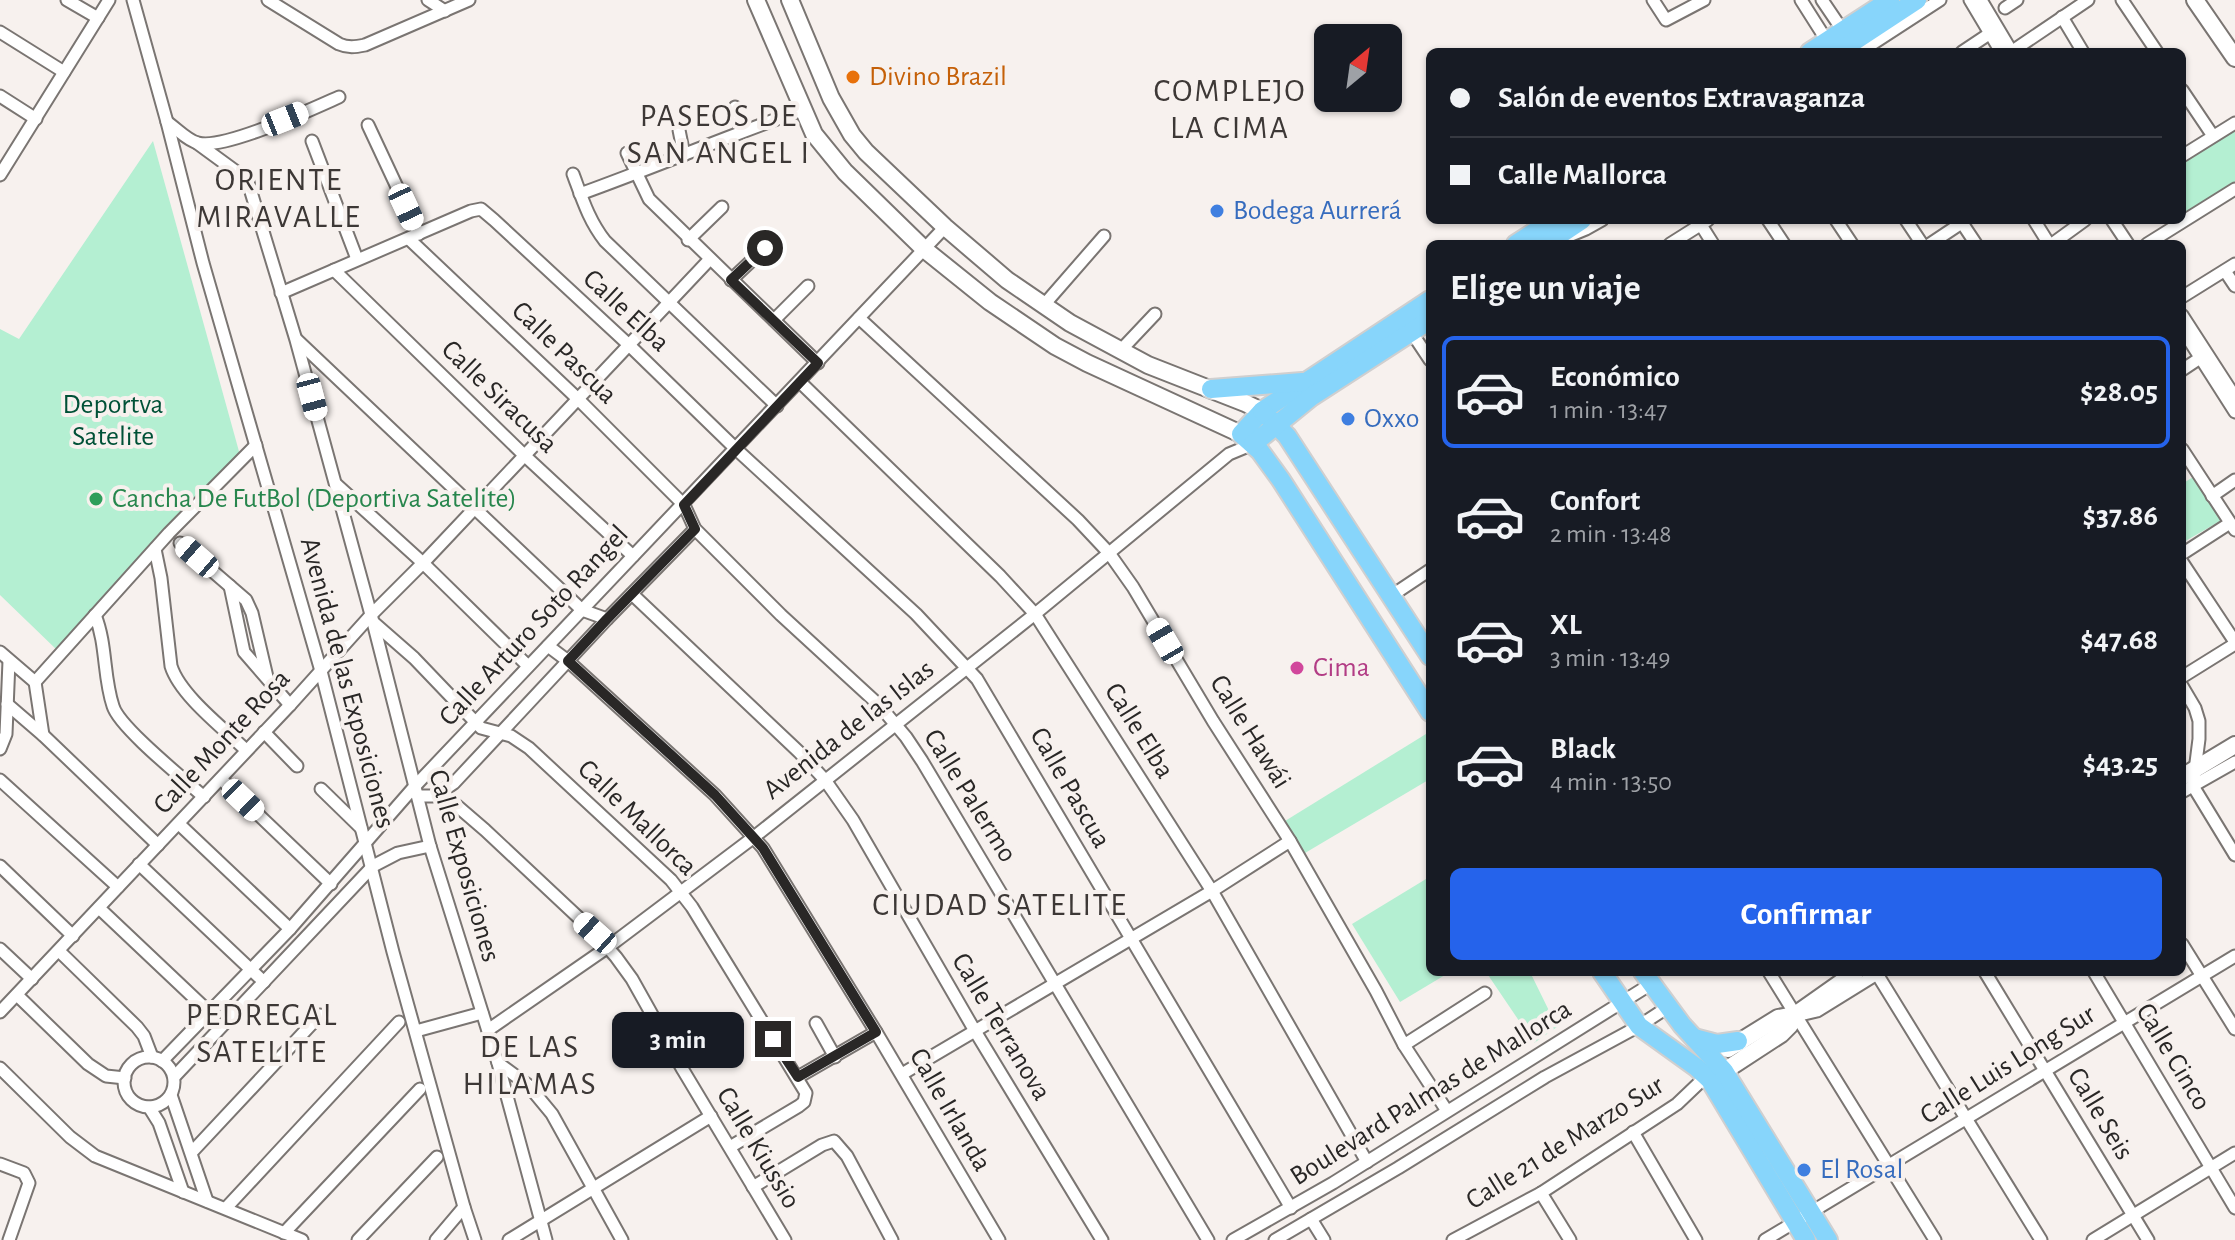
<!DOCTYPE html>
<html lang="es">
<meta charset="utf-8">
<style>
:root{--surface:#171b24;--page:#20242c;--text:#f1f3f6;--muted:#9ea1a6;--line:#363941;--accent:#2563eb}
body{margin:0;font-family:"Alegreya Sans",sans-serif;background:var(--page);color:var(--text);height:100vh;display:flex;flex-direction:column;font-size:30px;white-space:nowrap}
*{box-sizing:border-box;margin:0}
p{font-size:26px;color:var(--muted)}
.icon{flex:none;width:44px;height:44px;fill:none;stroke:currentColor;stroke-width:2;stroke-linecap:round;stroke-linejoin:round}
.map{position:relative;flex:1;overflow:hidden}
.side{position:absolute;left:1426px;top:240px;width:760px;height:736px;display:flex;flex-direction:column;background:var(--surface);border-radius:12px;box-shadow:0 2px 6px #0004}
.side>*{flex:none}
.hud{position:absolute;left:1426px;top:48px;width:760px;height:176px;border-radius:12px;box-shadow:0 2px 6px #0004;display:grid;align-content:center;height:176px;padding:0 24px;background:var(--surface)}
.needle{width:52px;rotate:29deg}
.buttons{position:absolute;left:1314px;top:24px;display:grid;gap:16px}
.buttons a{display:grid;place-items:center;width:88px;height:88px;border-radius:12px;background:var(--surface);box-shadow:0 2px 6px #0004;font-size:40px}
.end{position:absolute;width:36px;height:36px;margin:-18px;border:10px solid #292726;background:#fff;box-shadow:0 0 0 4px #fff}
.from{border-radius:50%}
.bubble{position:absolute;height:56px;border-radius:12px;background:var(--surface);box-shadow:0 2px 6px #0004;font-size:26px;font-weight:600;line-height:56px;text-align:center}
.car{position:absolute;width:24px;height:48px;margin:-24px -12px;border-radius:10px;box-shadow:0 0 6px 2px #0007;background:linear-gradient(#fff 24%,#345 0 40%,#fff 0 76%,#345 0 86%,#fff 0)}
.hud b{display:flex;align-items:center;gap:28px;height:76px;font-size:30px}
.hud b+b{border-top:2px solid var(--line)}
.hud i{width:20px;height:20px;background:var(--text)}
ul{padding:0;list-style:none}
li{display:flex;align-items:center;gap:24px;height:112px;margin:0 16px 12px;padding:0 8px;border:4px solid transparent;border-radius:12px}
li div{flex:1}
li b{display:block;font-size:30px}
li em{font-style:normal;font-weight:600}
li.on{border-color:var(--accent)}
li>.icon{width:72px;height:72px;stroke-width:1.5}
h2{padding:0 24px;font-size:36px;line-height:96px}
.cta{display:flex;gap:16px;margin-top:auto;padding:16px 24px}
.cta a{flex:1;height:92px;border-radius:12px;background:var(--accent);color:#fff;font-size:32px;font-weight:600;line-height:92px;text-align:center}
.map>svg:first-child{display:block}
.green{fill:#b4efd2}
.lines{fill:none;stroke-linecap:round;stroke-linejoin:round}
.street-casing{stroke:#7a7572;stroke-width:15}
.secondary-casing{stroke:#7a7572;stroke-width:20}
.primary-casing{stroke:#d0cfcf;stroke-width:22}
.street{stroke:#fff;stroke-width:11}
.secondary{stroke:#fff;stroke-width:16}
.primary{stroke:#87d5fb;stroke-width:18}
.route{stroke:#292726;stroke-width:10}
.food-dot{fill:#e8710a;stroke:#f7f1ee;stroke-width:3}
.shop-dot{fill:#3f7fe0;stroke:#f7f1ee;stroke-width:3}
.leisure-dot{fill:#2e9e5b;stroke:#f7f1ee;stroke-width:3}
.hotel-dot{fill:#d1479c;stroke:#f7f1ee;stroke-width:3}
.labels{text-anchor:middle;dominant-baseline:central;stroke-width:8;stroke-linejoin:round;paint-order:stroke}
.food-label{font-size:28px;fill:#c56008;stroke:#f7f1ee;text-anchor:start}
.shop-label{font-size:28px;fill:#366cbe;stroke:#f7f1ee;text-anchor:start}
.street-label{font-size:28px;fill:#292726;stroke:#f7f1ee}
.park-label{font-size:28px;fill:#005137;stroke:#f7f1ee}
.leisure-label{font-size:28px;fill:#27864d;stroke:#f7f1ee;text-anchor:start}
.hotel-label{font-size:28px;fill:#b23c85;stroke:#f7f1ee;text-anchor:start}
.quarter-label{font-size:32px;letter-spacing:2px;fill:#3d3836;stroke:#f7f1ee}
</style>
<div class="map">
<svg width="2235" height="1240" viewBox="0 0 2235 1240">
<rect width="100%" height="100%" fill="#f7f1ee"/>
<g class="green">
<path d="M2235,130V183L2182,215V162Z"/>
<path d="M153,141L240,455L57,650L0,595V329L19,339Z"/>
<path d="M2193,477L2222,520L2182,543V484Z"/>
<path d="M1426,734L1430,741V779L1305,853L1285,821Z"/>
<path d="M1426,879L1430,885V972H1450L1400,1002L1352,924Z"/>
<path d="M1486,972H1534L1531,974L1557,1027L1534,1043Z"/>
</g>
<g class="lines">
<defs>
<g id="street">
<path d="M67,0L98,18"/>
<path d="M133,0L167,122L203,263L321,671L393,952L464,1207L475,1240"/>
<path d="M268,0L339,44C348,48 355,47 365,45L469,0"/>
<path d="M428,0L445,11"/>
<path d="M1653,0L1666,20L1704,0"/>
<path d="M1801,0L1827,41"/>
<path d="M1822,0L1843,31"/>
<path d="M1970,0L2001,52"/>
<path d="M1981,0L2012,52"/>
<path d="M2122,0L2157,52"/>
<path d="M2005,8L2017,0"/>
<path d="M2062,17L2083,52"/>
<path d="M0,32L64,72"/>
<path d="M1860,52L1940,0"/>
<path d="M1962,52L1995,30"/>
<path d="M2011,52L2088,0"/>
<path d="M2182,90L2213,136"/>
<path d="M0,96L36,119"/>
<path d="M735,107L741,131"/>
<path d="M167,122C176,128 188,141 198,143C224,150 312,109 339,97"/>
<path d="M368,125L419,234"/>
<path d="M679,130L684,155"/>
<path d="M312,141L357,259"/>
<path d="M197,143L238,173L248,182L296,340L373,622L430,846L498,1063L546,1240"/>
<path d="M627,153L649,199L818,363"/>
<path d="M2182,156L2235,123"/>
<path d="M573,174C582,198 589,221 605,241L777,406"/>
<path d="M0,175L109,0"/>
<path d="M580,194C655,167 728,136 802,110"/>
<path d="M1768,220L1784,244"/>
<path d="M1836,220L1852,244"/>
<path d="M1906,220L1922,244"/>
<path d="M2034,220L2049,244"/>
<path d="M2112,220L2128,244"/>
<path d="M1962,223L1976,244"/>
<path d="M1701,225L1713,244"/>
<path d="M1569,236L1586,229L1602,220"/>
<path d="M409,239L578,399L684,505L695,529L781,615L879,705L906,737L922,761L1208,1240"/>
<path d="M688,240L722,207"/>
<path d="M1670,244L1708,220"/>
<path d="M1930,244L1966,220"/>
<path d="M2052,244L2085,220"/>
<path d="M2147,244L2235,189"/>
<path d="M334,270L524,455L633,556"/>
<path d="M2225,271L2235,286"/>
<path d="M731,280L765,248"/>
<path d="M281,293L471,211L481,209L494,220L629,345L736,449L916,614L977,679L1291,1208"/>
<path d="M2182,297L2235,264"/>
<path d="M1043,306L1104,236"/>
<path d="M2182,315L2235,397"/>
<path d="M859,318L1078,520L1109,553L1133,587L1213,721L1290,841L1376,991L1404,1045L1447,1111"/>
<path d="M774,320L808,286"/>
<path d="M2182,329L2235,412"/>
<path d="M1412,333L1430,360"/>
<path d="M297,340L582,610L607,619"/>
<path d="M1121,350L1155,314"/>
<path d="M2182,370L2200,358"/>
<path d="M800,382L1000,576L1035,614L1212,891L1367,1162"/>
<path d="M2182,449L2235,530"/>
<path d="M337,485L423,563L528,666"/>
<path d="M2212,496L2235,480"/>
<path d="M180,543L246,600L252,613L267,677"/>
<path d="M155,549L161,578L171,666C180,695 223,728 246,750"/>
<path d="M2182,554L2230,523"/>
<path d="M2182,562L2235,642"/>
<path d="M230,586L244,652L290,705"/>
<path d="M632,594L799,752L825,780L853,820L975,1031L1102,1240"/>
<path d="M1391,596L1430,570"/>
<path d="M95,615C107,645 103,676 113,706C119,727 184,779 204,797"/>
<path d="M374,623L414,658L481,728L511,736L529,748L671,880L692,907L806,1093L804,1102L799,1106L730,1147"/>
<path d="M548,646L568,661L715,795L763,848L876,1032L999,1240"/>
<path d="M0,652L35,682"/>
<path d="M2182,677L2235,644"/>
<path d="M35,682L169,533L256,445"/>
<path d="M35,682L43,735"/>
<path d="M2182,686L2195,708L2199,721V739L2193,786L2235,855"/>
<path d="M7,704L43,735L158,845"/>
<path d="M264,732L297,766"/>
<path d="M0,749L6,734L9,661"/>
<path d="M221,779L331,884"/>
<path d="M0,780L118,887"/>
<path d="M321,789L361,828"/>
<path d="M2182,792L2235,762"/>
<path d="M442,793L485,830L595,933L616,957L632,979L683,1070L785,1240"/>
<path d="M418,796H435L454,783L607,619L695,529"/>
<path d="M179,824L290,929"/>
<path d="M139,864L264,982"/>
<path d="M0,866L73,936"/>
<path d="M99,908L209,1012"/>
<path d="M2182,944L2235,1029"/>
<path d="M0,949L32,979"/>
<path d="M59,951L137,1027L144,1036L152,1057"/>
<path d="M1769,972L1935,1240"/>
<path d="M1985,972L2148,1240"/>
<path d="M2094,972L2235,1208"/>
<path d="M1877,974L2041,1240"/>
<path d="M17,995L88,1064L106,1076L125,1078"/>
<path d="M0,1012L290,705L371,615L423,563L710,259"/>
<path d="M1800,1015L1817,1011L1880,972"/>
<path d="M816,1023L835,1057"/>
<path d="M488,1030L608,947L754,837L1035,614L1229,454L1253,444"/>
<path d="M416,1031L482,1013"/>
<path d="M1404,1045L1485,993"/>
<circle cx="149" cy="1082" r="25"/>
<path d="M162,1061L290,929L415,786L945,227"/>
<path d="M498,1063L528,1085L552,1114L622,1240"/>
<path d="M0,1068L70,1137L95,1156L302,1240"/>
<path d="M902,1074L1212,891L1290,841"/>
<path d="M174,1077L373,866L398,853L430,846"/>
<path d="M798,1077L876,1032"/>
<path d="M171,1095L207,1201"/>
<path d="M149,1107L159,1123L183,1192"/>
<path d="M1633,1132L1696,1240"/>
<path d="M192,1152L320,1015"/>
<path d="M0,1164L24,1173L29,1183L9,1240"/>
<path d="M753,1187L822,1145L834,1141L847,1156L892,1240"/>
<path d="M1541,1193L1570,1240"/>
<path d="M226,1208L399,1022"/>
<path d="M1311,1219L1324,1240"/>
<path d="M284,1233L420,1089"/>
<path d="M358,1240L437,1157"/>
<path d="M436,1240L464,1207"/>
<path d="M509,1240L711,1116"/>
<path d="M1233,1240L1333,1183L1651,984"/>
<path d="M1275,1240L1398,1168L1545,1077L1639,1026L1668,1007"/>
<path d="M1453,1240L1541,1193L1677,1104L1699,1083L1710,1080"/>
<path d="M1765,1240L2235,956"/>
<path d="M2093,1240L2235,1153"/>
</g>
<g id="secondary">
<path d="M756,0L814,134L845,172L924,249L990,302L1055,346L1087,363L1241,434"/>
<path d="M790,0L831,98L852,135L866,152L945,227L1007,280L1070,323L1148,365L1245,403L1262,411"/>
<path d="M2195,0L2235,58"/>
<path d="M2182,777L2235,745"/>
<path d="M1728,1049L1778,1018L1795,1015L1856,972"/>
<path d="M1715,1077L1781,1034L1790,1025L1795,1015"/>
</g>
<g id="primary">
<path d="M1810,52L1890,0"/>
<path d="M1838,52L1917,0"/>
<path d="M1516,244L1553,220"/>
<path d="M1546,244L1582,220"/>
<path d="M1430,300L1262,411L1241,434L1260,451L1281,480L1430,712"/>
<path d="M1211,389L1302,382"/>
<path d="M1262,411L1287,436L1430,656"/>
<path d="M1253,444L1311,397L1430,320"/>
<path d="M1602,972L1639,1026L1696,1067L1710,1080L1806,1240"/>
<path d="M1643,972L1682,1025L1724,1071L1828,1240"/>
<path d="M1694,1038L1717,1044L1738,1041"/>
</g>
</defs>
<use href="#street" class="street-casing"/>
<use href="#secondary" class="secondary-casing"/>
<use href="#primary" class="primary-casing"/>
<use href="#street" class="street"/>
<use href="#secondary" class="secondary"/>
<use href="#primary" class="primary"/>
</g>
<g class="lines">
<path class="route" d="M765,248L731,280L818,363L684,505L695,529L607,619L568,661L715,795L763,848L876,1032L798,1077L773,1039"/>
</g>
<circle class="food-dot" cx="853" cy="77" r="8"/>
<g class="shop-dot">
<circle cx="1217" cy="211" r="8"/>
<circle cx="1348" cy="419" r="8"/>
<circle cx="1804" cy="1170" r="8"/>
</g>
<circle class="leisure-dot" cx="96" cy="499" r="8"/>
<circle class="hotel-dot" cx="1297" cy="668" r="8"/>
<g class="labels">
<g class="food-label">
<text x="869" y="77">Divino Brazil</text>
</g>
<g class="shop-label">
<text x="1233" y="211">Bodega Aurrerá</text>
<text x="1364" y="419">Oxxo</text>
<text x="1820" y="1170">El Rosal</text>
</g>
<g class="street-label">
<text transform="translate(626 311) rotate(43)">Calle Elba</text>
<text transform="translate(564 353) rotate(44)">Calle Pascua</text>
<text transform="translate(499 397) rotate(44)">Calle Siracusa</text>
<text transform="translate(534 626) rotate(-47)">Calle Arturo Soto Rangel</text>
<text transform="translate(347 683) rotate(75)">Avenida de las Exposiciones</text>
<text transform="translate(849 730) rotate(-38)">Avenida de las Islas</text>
<text transform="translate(1139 731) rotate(58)">Calle Elba</text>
<text transform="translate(1250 732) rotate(58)">Calle Hawái</text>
<text transform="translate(222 742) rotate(-47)">Calle Monte Rosa</text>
<text transform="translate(1070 788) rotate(60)">Calle Pascua</text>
<text transform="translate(970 796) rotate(58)">Calle Palermo</text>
<text transform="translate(637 818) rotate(44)">Calle Mallorca</text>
<text transform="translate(464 866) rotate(74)">Calle Exposiciones</text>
<text transform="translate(1001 1027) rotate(59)">Calle Terranova</text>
<text transform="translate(2173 1057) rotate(59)">Calle Cinco</text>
<text transform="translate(2008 1065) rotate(-32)">Calle Luis Long Sur</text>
<text transform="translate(1431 1093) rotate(-32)">Boulevard Palmas de Mallorca</text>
<text transform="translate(950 1110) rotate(60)">Calle Irlanda</text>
<text transform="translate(2100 1114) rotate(59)">Calle Seis</text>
<text transform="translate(1565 1143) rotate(-32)">Calle 21 de Marzo Sur</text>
<text transform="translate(758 1148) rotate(59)">Calle Kiussio</text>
</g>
<g class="park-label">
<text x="113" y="405">Deportva<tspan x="113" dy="32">Satelite</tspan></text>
</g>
<g class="leisure-label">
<text x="112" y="499">Cancha De FutBol (Deportiva Satelite)</text>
</g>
<g class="hotel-label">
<text x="1313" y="668">Cima</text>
</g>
<g class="quarter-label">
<text x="1230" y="91">COMPLEJO<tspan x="1230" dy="37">LA CIMA</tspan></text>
<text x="719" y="116">PASEOS DE<tspan x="719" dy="37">SAN ANGEL I</tspan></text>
<text x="279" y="180">ORIENTE<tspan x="279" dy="37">MIRAVALLE</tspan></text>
<text x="1000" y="905">CIUDAD SATELITE</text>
<text x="262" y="1015">PEDREGAL<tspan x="262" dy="37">SATELITE</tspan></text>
<text x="530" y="1047">DE LAS<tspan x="530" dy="37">HILAMAS</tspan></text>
</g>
</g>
</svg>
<div class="buttons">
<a><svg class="needle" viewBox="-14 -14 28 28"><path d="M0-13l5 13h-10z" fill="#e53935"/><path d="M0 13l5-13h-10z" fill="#9ea1a6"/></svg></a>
</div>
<i class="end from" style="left:765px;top:248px"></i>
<i class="end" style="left:773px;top:1039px"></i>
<div class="bubble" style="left:612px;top:1012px;width:132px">3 min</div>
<i class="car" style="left:285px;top:119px;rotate:68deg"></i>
<i class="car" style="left:406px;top:207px;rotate:155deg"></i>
<i class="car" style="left:312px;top:397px;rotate:165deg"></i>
<i class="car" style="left:197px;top:557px;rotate:311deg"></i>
<i class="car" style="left:1165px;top:641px;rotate:330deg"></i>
<i class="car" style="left:243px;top:800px;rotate:134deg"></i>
<i class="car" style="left:595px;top:933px;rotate:312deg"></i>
<div class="hud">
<b><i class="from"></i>Salón de eventos Extravaganza</b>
<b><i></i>Calle Mallorca</b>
</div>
<section class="side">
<h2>Elige un viaje</h2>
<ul>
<li class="on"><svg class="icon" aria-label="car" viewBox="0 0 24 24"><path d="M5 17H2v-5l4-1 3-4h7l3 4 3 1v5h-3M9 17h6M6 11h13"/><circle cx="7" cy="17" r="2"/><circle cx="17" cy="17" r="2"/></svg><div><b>Económico</b><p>1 min · 13:47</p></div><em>$28.05</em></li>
<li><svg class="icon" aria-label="car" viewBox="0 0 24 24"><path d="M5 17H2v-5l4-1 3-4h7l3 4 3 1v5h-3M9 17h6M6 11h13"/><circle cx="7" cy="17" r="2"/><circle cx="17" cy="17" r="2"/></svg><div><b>Confort</b><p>2 min · 13:48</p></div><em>$37.86</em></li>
<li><svg class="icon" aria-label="car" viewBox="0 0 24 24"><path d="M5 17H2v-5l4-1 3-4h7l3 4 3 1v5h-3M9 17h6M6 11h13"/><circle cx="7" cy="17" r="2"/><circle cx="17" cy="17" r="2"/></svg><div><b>XL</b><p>3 min · 13:49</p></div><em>$47.68</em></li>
<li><svg class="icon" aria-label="car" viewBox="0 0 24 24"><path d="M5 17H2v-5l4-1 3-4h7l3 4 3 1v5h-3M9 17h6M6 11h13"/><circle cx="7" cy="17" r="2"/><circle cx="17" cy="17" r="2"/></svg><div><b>Black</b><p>4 min · 13:50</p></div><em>$43.25</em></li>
</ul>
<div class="cta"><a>Confirmar</a></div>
</section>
</div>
